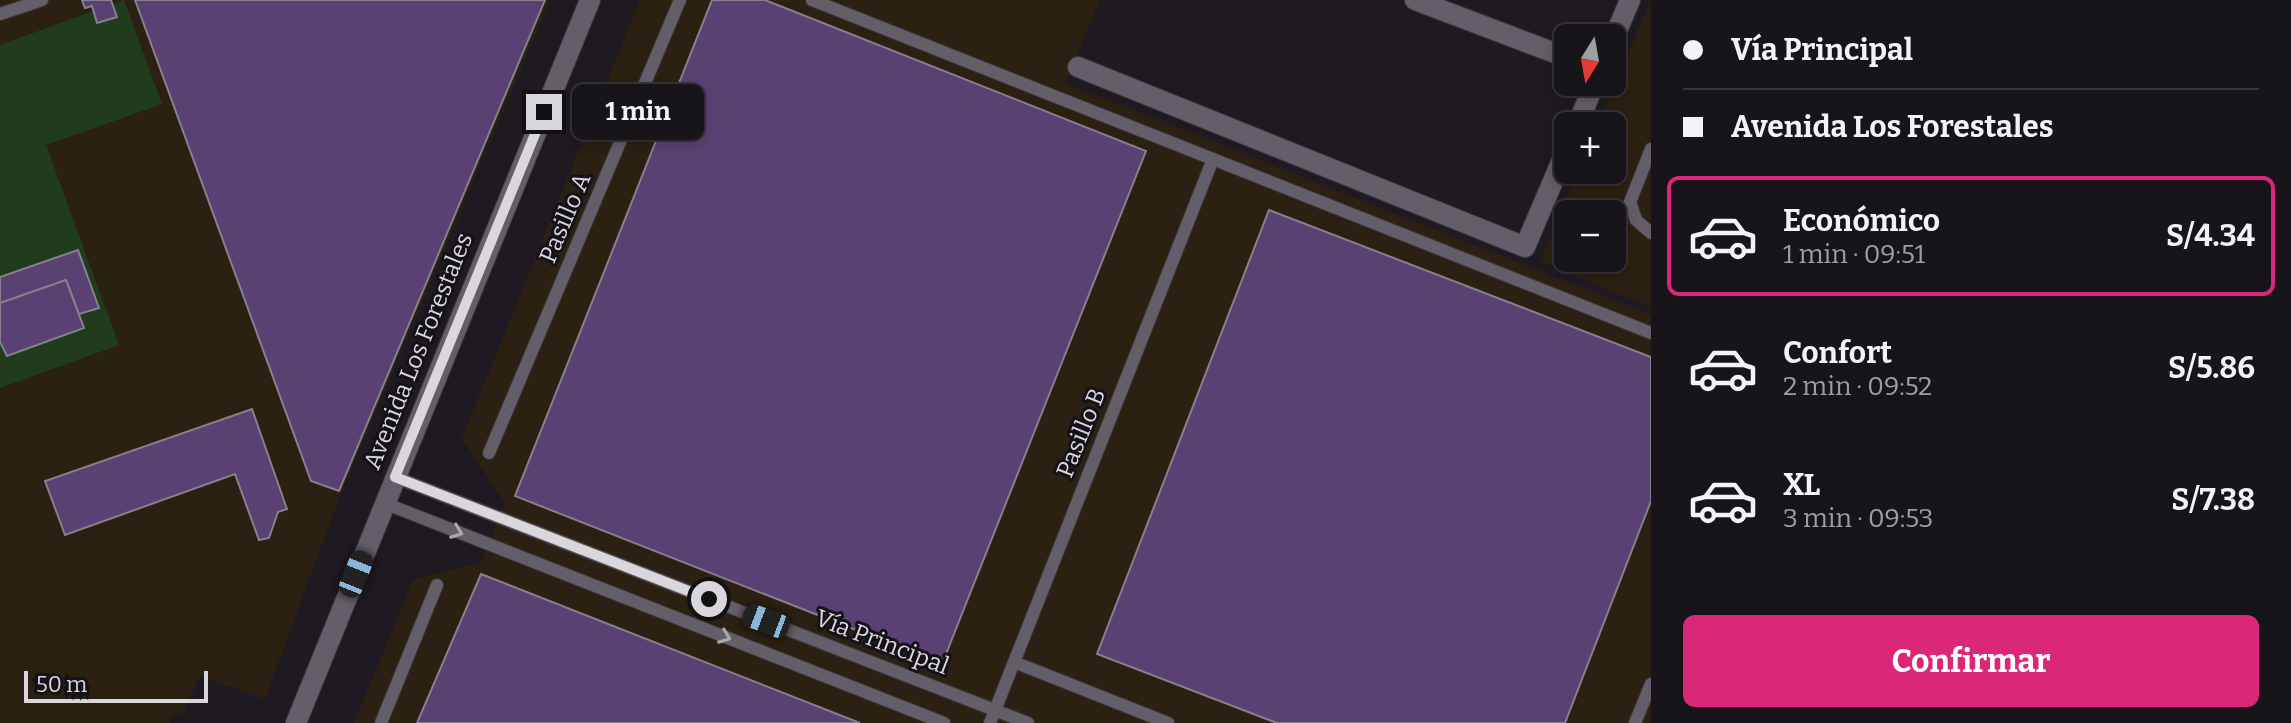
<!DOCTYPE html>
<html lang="es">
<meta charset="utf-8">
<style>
:root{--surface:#17141a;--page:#201d23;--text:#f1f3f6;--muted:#9e9ea2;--line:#363339;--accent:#db2777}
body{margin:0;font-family:Bitter,serif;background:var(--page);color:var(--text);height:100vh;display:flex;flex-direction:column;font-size:30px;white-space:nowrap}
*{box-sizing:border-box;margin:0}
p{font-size:26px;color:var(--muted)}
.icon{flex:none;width:44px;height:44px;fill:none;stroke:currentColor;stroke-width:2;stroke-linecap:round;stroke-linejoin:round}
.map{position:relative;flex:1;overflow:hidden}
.details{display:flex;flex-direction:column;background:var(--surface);width:640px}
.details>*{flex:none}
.top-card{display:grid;align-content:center;height:176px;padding:0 32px;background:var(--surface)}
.needle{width:52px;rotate:191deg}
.tools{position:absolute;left:1554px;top:24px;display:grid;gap:16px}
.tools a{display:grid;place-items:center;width:72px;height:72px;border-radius:12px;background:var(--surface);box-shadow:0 4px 12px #0003,0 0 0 2px var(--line);font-size:40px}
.scale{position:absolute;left:24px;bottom:20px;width:184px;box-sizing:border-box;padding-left:8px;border:4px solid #d9d6dc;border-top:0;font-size:22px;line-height:28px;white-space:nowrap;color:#d9d6dc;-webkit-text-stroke:6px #151119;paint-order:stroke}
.end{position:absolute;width:36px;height:36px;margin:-18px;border:10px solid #d9d6dc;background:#111;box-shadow:0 0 0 4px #111}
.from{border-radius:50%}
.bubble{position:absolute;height:56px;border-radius:12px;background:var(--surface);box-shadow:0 4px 12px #0003,0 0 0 2px var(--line);font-size:26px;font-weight:700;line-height:56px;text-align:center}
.car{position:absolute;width:24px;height:48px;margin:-24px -12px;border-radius:10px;box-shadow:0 0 6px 2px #0007;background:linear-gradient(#222 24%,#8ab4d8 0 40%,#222 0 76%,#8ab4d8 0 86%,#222 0)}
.top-card b{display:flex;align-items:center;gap:28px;height:76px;font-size:30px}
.top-card b+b{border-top:2px solid var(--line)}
.top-card i{width:20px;height:20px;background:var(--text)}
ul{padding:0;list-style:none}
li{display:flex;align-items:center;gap:24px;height:120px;margin:0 16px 12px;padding:0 16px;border:4px solid transparent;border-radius:12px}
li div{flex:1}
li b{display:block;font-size:30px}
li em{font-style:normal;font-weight:700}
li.selected{border-color:var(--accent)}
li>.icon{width:72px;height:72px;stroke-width:1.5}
.button{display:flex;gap:16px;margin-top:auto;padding:16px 32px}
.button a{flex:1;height:92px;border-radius:12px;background:var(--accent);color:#fff;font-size:32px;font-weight:700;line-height:92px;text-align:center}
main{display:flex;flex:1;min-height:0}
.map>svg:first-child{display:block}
.industrial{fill:#2b2112;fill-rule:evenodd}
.green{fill:#203c1d}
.building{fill:#5a4174;stroke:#85818b;stroke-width:2}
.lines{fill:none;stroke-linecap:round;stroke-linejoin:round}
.lane-casing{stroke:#3b373d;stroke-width:14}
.street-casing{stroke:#3b373d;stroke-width:22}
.lane{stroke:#635e67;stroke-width:12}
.street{stroke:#635e67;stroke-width:20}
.oneway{stroke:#aaa6ad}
.route{stroke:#d9d6dc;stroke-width:10}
.labels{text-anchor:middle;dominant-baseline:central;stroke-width:6;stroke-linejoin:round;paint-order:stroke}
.street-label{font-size:24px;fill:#d9d6dc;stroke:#151119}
</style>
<main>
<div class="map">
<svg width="1651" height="723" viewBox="0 0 1651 723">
<rect width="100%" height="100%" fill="#1f1a22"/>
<g class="industrial">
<path d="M0,0H550L340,496L265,699L200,676L184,712L172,715L169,723H0Z"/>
<path d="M640,0H1100L1065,83L1651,315V723H354L413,580L481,562L505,503L462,438Z"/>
<path d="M1651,0V307L1540,261L1579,170H1612V126H1597ZM1568,214H1612V258H1568Z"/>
</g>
<path class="green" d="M124,0L162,104L46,145L119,345L0,388V45Z"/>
<g class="building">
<path d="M82,0H111L117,17L97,23L92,6L85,8Z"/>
<path d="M135,0H545L339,491L311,481Z"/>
<path d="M712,0H765L1146,151L942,664L515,496Z"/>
<path d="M1269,210L1651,357V501L1565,723H1277L1097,654Z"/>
<path d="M78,250L99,308L79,314L66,280L0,303V277Z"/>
<path d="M66,280L84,328L7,356L0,342V303Z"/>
<path d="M252,409L287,509L278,512L269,538L259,540L235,474L65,535L45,481Z"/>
<path d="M481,574L860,723H417Z"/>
</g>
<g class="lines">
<defs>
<g id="lane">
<path d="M812,0L1651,333"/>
<path d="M0,14L42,0"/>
<path d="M1651,149L1630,202L1636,220L1651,233"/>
<path d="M489,453L680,0"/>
<path d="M395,477L1028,723"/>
<path d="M384,503L944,723"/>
<path d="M1014,662L1168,723"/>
<path d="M381,723L437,585"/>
<path d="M990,723L1213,159"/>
<path d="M1635,723L1651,684"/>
</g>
<g id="street">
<path d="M1415,0L1568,58"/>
<path d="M1612,43L1630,0"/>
<path d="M1078,67L1525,247L1568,146"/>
<path d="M1577,126L1595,82"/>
<path d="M296,723L590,0"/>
</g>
</defs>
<use href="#lane" class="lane-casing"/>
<use href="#street" class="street-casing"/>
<use href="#lane" class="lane"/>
<use href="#street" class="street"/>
</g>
<defs><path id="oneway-chevron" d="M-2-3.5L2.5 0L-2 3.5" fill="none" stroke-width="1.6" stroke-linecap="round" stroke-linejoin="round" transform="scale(2)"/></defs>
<g class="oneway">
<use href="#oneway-chevron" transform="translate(457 532) rotate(21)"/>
<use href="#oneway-chevron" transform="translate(725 637) rotate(21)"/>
</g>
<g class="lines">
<path class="route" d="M544,112L395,477L709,599"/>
</g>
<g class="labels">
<g class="street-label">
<text transform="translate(565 218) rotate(-67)">Pasillo A</text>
<text transform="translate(418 351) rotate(-68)">Avenida Los Forestales</text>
<text transform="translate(1081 433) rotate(-68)">Pasillo B</text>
<text transform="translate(882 642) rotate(21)">Vía Principal</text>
</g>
</g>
</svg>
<div class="tools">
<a><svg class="needle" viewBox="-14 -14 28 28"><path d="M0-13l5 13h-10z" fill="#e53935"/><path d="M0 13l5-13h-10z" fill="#9e9ea2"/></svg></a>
<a>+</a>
<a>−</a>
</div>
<div class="scale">50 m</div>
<i class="end from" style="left:709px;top:599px"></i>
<i class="end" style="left:544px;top:112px"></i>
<div class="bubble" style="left:572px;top:84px;width:132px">1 min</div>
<i class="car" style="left:356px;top:574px;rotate:22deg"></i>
<i class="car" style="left:766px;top:621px;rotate:291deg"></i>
</div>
<section class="details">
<div class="top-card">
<b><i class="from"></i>Vía Principal</b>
<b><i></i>Avenida Los Forestales</b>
</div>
<ul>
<li class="selected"><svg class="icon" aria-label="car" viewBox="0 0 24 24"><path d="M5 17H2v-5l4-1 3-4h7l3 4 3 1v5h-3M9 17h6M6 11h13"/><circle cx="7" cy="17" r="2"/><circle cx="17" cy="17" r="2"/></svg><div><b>Económico</b><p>1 min · 09:51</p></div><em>S/4.34</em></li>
<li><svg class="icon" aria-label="car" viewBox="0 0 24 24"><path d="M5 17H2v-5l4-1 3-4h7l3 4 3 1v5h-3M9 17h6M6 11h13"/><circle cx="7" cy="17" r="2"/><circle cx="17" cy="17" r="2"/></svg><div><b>Confort</b><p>2 min · 09:52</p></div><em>S/5.86</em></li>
<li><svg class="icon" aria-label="car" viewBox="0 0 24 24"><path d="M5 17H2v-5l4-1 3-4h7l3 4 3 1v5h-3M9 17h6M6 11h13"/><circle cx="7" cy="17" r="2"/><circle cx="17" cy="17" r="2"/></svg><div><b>XL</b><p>3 min · 09:53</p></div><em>S/7.38</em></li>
</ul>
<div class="button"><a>Confirmar</a></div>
</section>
</main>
